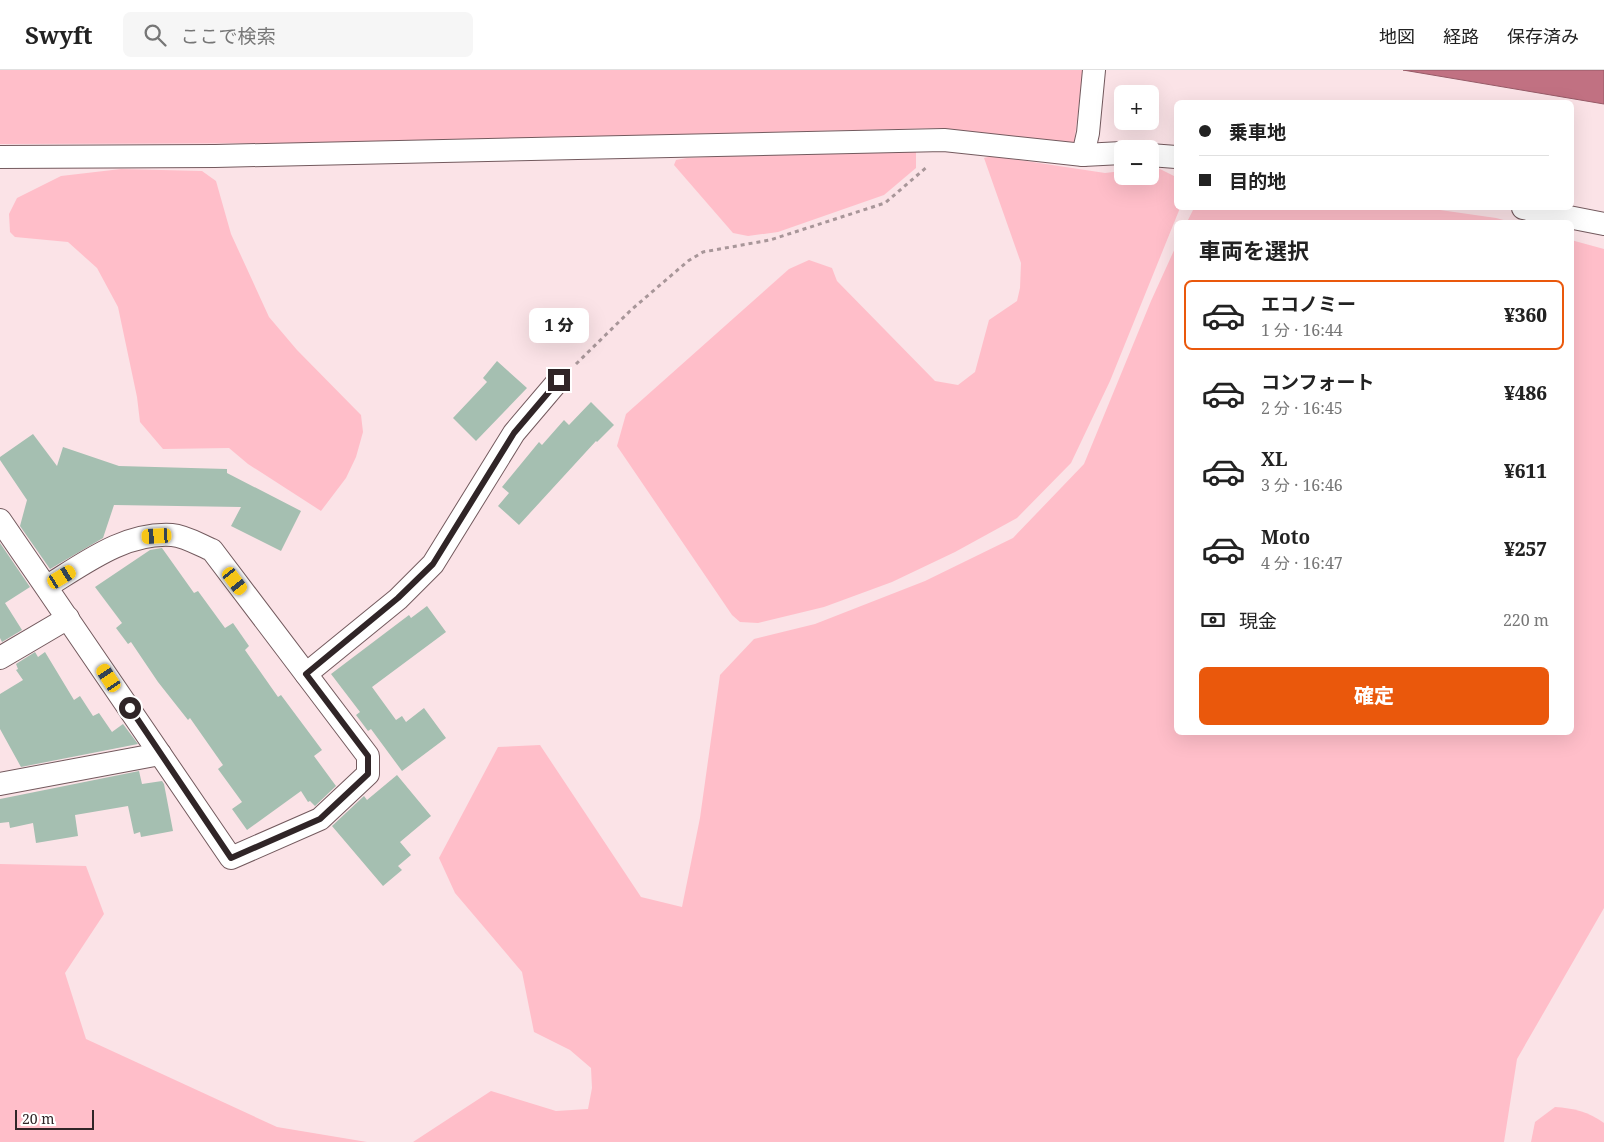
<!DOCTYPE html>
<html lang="ja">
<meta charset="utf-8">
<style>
:root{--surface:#fff;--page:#f6f6f6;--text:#222;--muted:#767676;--line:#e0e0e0;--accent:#ea580c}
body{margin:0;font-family:"Noto Serif","Noto Sans JP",serif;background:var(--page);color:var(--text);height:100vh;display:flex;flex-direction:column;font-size:19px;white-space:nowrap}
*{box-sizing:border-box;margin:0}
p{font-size:16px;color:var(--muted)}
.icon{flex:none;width:28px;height:28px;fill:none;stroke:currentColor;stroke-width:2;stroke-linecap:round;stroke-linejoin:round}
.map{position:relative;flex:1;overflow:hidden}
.sheet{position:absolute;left:1174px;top:150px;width:400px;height:515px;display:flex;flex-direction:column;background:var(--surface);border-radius:8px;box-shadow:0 5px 20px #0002}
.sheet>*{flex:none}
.guide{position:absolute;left:1174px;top:30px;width:400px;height:110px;border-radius:8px;box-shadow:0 5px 20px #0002;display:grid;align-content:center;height:110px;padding:0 25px;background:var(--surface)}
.fabs{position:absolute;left:1114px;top:15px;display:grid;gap:10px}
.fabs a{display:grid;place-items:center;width:45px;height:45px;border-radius:8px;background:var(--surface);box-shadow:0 5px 20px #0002;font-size:25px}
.scale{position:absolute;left:15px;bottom:12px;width:79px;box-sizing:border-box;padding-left:5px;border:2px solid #302527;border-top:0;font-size:14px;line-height:18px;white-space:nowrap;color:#302527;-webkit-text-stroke:4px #fff;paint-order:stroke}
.end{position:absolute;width:22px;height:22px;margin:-11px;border:6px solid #302527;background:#fff;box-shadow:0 0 0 2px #fff}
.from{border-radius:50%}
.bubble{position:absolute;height:35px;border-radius:8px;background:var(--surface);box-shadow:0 5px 20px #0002;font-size:16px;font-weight:800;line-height:35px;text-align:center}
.car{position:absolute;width:15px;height:30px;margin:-15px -8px;border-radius:6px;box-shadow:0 0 4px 1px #0007;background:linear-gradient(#f5c518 24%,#345 0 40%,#f5c518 0 76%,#345 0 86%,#f5c518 0)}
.guide b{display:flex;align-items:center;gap:18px;height:48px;font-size:19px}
.guide b+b{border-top:1px solid var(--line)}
.guide i{width:12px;height:12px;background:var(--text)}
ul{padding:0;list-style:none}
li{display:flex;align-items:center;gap:15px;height:70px;margin:0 10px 8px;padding:0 15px;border:2px solid transparent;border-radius:8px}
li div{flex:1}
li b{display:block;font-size:19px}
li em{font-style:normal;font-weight:800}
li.current{border-color:var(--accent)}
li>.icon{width:45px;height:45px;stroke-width:1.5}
h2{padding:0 25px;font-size:22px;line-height:60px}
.pay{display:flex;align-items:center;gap:12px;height:55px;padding:0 25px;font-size:19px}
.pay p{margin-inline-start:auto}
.action{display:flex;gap:10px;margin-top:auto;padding:10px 25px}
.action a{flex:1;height:58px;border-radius:8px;background:var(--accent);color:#fff;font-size:20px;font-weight:800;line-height:58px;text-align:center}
header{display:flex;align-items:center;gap:30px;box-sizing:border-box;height:70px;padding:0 25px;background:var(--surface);border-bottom:1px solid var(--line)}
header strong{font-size:24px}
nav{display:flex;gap:28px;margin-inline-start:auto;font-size:18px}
.search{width:350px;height:45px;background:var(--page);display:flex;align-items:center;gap:12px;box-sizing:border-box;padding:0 18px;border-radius:8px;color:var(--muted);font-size:19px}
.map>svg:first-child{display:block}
.green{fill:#ffbec9}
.water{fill:#c17182;stroke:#965a67}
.building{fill:#a5bfb1}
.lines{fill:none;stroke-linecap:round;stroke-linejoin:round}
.minor-casing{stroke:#735a5e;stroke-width:24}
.path{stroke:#a89699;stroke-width:3;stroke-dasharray:4 4;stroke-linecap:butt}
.minor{stroke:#fff;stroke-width:22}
.route{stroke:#302527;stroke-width:6}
</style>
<header>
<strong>Swyft</strong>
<div class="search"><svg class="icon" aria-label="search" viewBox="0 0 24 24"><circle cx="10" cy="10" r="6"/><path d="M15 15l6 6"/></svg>ここで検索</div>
<nav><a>地図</a><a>経路</a><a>保存済み</a></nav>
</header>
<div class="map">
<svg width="1604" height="1072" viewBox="0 0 1604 1072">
<rect width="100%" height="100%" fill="#fbe3e7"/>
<g class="green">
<path d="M0,0H1083L1074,75L940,58L320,73L0,74Z"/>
<path d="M834,81H916V98L884,125L778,162L748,166L733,163L674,95L676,90L687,88Z"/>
<path d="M992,86L1105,103L1122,101V106H1150V98H1158L1176,107V138H1180L1110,311L1071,393L1017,448L955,482L892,512L824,537L758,553L740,552L732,545L617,376L626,344L789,199L809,190L832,198L837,211L935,311L958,315L975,302L989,250L1017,231L1020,218L1021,193L984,88Z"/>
<path d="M121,99L202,101L216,111L231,164L269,247L297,280L361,345L363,362L356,387L346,408L321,441L248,394L229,378L163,379L140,352L137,327L118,237L97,198L68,172L15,167L10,162L9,144L17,128L61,106Z"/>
<path d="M1194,138H1426L1496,148L1511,152H1187Z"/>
<path d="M1571,170L1604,179V838L1517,989L1504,1072H413L491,1021L556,1041L588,1039L592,1018L591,998L570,980L534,962L522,902L455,823L439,788L498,677L540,675L641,827L682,837L700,748L720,605L754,569L815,554L925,511L1013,468L1084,394L1151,231L1176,176V662H1571Z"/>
<path d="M0,794L86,796L104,844L65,903L86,969L277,1057L367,1072H0Z"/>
<path d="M1555,1037C1573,1038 1589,1042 1604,1053V1072H1531L1535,1052Z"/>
</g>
<path class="water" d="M1403,0H1604V34Z"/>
<g class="building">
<path d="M497,291L527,318L476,371L453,348L487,312L483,308Z"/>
<path d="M591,332L614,355L597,372L596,371L519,455L498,436L509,423L502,417L539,372L542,375L564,350L569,355Z"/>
<path d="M33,364L57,396L63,377L119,396L227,399V403L301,441L281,481L231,456L241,437L114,435L103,468L50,499L20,456L27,430L0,390V387Z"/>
<path d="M0,473L30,517L5,533L22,560L2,572L0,568Z"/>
<path d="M162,478L194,523L198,521L225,558L233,553L249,576L245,580L278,627L281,625L322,680L314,686L336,716L315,736L310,731L308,732L301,721L247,760L232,739L242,732L218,699L223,695L190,648L188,650L158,612L131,572L128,574L116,558L122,553L95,517L150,480Z"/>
<path d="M427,536L446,562L372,617L396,650L402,646L406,652L424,638L446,668L402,701L371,659L368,661L356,645L360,642L331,604L409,545L411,548Z"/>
<path d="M35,582L38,587L45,582L74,630L80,626L93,646L99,643L112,662L123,654L138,674L21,697L0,659V624L23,610L16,600L18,599L16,594Z"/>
<path d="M139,701L142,714L162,711L164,714L173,761L141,767L140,762L134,764L128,736L75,745L78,766L36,773L33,753L10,758L9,752L0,753V729Z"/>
<path d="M397,705L431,746L400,772L411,785L398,796L402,800L383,816L332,756L364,726L367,730Z"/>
</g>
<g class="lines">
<defs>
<g id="minor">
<path d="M1083,85L1088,63L1094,0"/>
<path d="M1150,85L1176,87"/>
<path d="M0,87L215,86L944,70L1083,85L1122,83"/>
<path d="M1523,138L1604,154"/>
<path d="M0,450L46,517L231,788L320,749L368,704V686L212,480C200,475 185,466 172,465C125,462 85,493 46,517"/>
<path d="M0,588L68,548"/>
<path d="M306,604L398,529L433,494L514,363L559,310"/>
<path d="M0,714L160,684"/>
</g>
</defs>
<use href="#minor" class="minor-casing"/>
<path class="path" d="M576,294L631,240L688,191L703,182L770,170L885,133L928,96"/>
<use href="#minor" class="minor"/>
</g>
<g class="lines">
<path class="route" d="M130,638L231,788L320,749L368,704V686L306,604L398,528L433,494L514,363L559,310"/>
</g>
</svg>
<div class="fabs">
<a>+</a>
<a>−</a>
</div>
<div class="scale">20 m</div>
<i class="end from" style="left:130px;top:638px"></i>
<i class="end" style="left:559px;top:310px"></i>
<div class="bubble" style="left:529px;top:238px;width:60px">1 分</div>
<i class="car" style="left:157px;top:466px;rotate:267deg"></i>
<i class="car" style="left:62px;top:507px;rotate:59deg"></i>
<i class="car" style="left:235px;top:511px;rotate:143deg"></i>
<i class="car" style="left:109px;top:608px;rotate:326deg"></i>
<div class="guide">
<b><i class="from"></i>乗車地</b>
<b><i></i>目的地</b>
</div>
<section class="sheet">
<h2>車両を選択</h2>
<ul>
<li class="current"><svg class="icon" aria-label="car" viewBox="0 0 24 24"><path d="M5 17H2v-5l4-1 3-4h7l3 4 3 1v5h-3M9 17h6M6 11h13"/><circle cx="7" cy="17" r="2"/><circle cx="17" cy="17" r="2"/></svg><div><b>エコノミー</b><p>1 分 · 16:44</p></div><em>¥360</em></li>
<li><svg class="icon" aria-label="car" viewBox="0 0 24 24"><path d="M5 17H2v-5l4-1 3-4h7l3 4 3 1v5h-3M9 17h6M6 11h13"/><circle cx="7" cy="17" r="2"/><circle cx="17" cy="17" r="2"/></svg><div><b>コンフォート</b><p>2 分 · 16:45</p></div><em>¥486</em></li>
<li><svg class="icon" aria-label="car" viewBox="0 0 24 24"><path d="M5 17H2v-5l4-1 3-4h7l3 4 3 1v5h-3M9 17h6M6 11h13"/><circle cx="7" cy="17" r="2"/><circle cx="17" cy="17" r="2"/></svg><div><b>XL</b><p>3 分 · 16:46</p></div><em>¥611</em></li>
<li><svg class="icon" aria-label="car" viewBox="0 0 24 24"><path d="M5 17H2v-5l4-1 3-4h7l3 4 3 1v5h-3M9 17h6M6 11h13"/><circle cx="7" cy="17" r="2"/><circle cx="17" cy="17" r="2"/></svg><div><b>Moto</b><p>4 分 · 16:47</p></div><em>¥257</em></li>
</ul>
<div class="pay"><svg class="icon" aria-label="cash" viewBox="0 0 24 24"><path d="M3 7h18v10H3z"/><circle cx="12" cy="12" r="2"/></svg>現金<p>220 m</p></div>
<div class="action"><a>確定</a></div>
</section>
</div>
